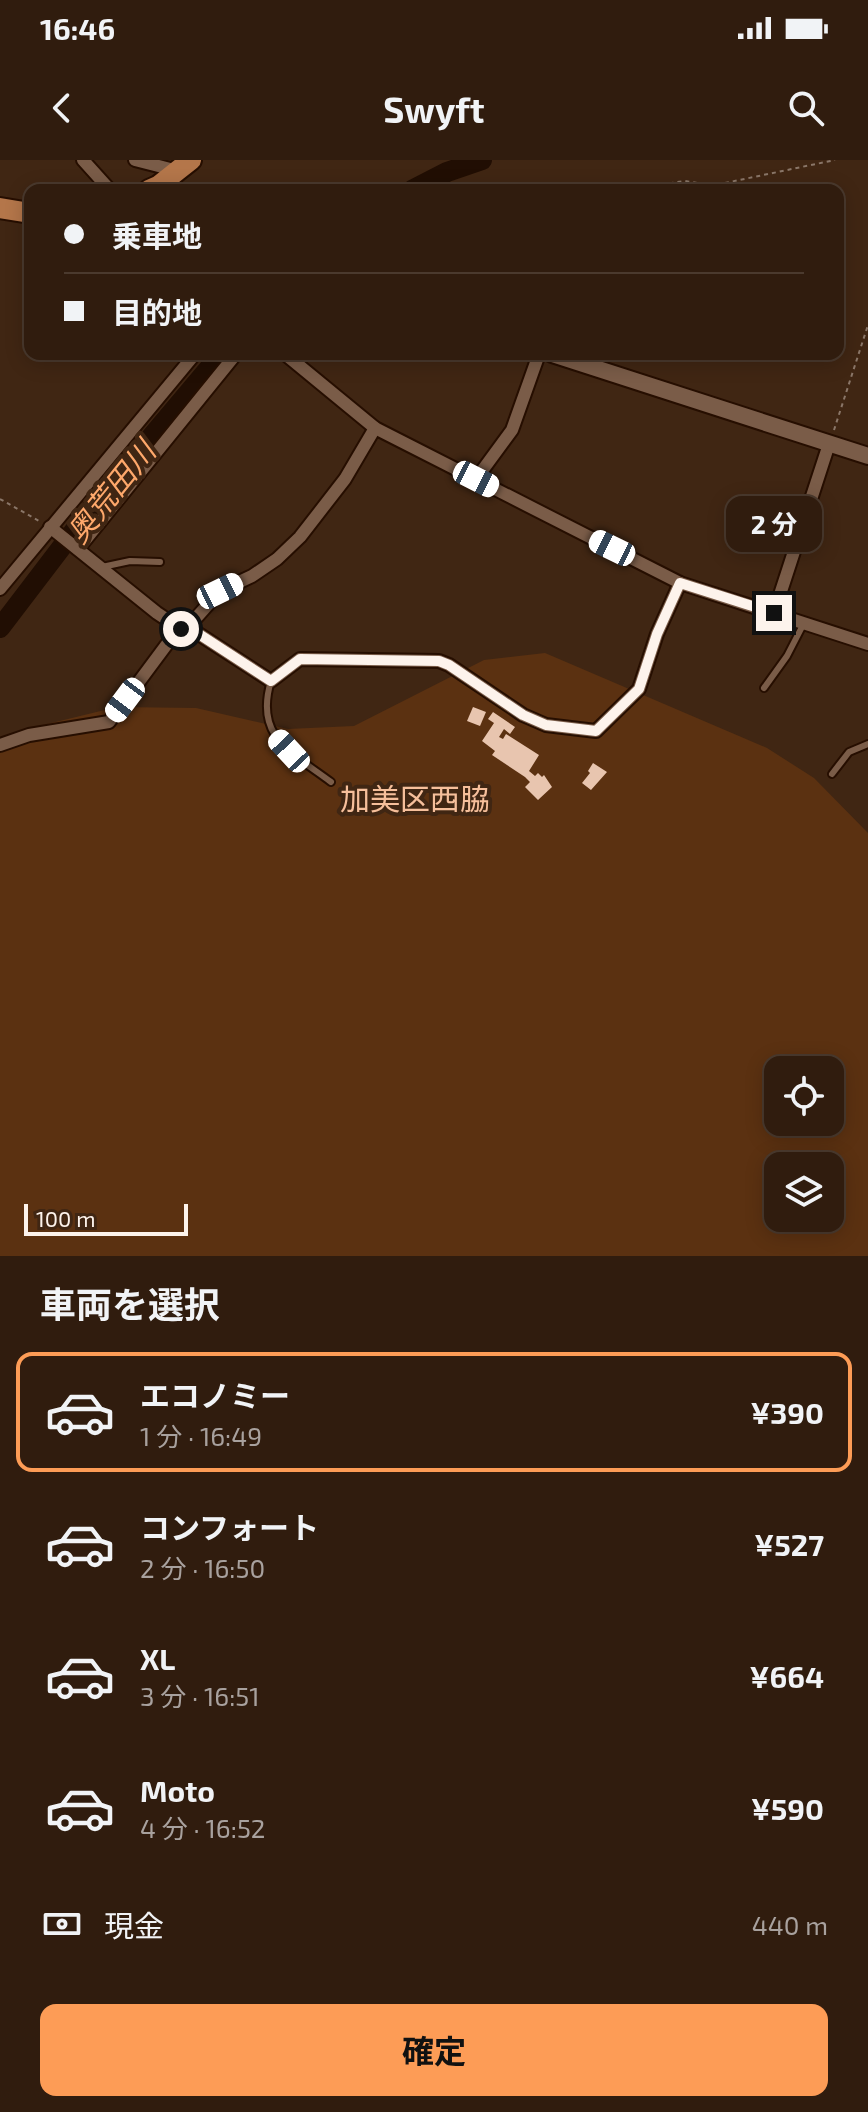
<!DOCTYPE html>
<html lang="ja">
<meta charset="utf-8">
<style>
:root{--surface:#301c0e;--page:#382517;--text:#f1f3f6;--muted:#a8a19e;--line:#4b3a2e;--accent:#fd9c56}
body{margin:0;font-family:"Exo 2","Noto Sans JP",sans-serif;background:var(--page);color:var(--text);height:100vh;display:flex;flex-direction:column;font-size:30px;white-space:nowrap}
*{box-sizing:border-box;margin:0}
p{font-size:26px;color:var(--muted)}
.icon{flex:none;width:44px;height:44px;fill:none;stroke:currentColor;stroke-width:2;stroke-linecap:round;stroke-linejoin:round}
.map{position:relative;height:1096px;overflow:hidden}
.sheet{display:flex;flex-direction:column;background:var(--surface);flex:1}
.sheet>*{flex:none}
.guide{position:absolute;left:24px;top:24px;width:820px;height:176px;border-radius:16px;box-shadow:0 4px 20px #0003,0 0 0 2px var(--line);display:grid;align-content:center;height:176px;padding:0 40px;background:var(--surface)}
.controls{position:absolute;left:764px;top:896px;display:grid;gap:16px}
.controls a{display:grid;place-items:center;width:80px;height:80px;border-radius:16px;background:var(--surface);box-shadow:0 4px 20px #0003,0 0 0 2px var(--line);font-size:40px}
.scale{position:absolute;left:24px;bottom:20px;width:164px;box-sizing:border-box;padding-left:8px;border:4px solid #fdf3ec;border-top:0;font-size:22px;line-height:28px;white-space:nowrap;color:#fdf3ec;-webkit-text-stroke:6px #402613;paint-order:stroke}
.end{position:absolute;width:36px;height:36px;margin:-18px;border:10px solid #fdf3ec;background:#111;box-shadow:0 0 0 4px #111}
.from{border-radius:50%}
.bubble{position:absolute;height:56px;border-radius:16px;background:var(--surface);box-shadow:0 4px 20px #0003,0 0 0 2px var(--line);font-size:26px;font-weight:700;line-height:56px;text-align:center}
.car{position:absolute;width:24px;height:48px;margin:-24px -12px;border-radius:10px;box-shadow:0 0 6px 2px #0007;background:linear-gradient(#fff 24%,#345 0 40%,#fff 0 76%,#345 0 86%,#fff 0)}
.guide b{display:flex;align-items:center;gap:28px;height:76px;font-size:30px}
.guide b+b{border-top:2px solid var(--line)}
.guide i{width:20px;height:20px;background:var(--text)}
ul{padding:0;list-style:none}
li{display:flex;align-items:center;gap:24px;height:120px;margin:0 16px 12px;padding:0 24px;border:4px solid transparent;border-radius:16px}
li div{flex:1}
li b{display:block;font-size:30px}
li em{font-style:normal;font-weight:700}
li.active{border-color:var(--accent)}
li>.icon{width:72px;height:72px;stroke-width:1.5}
h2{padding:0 40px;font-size:36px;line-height:96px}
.pay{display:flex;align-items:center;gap:20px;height:88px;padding:0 40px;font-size:30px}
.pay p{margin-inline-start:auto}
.action{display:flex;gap:16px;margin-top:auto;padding:16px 40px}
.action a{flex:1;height:92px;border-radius:16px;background:var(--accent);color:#111;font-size:32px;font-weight:700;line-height:92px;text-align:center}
.status{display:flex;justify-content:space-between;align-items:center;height:56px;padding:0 40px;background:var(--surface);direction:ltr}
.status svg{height:22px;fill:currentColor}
header{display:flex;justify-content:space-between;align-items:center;height:104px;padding:0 40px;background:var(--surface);font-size:36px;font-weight:700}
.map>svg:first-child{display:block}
.green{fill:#5b3111;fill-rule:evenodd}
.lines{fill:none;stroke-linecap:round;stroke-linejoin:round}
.river{stroke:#210e03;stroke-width:20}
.building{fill:#e8c5af}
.service-casing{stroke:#260e00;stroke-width:10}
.minor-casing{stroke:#260e00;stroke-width:16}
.tertiary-casing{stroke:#260e00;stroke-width:20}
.trunk-casing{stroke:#260e00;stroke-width:24}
.path{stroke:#8a7668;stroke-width:2;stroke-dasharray:4 4;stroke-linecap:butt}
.service{stroke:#7a5c48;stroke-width:6}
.minor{stroke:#7a5c48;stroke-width:12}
.tertiary{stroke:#7a5c48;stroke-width:16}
.trunk{stroke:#b4764a;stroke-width:20}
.route{stroke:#fdf3ec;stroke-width:10}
.labels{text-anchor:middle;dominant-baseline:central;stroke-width:8;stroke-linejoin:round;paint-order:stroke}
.water-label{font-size:30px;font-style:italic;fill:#fea86b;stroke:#402613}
.neighbourhood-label{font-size:30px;fill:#f6bf9b;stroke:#402613}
</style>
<div class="status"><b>16:46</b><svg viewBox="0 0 49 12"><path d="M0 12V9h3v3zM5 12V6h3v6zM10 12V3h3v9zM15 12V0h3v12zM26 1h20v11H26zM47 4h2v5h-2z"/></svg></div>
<header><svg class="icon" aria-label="back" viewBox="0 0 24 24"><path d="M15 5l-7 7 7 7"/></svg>Swyft<svg class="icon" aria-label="search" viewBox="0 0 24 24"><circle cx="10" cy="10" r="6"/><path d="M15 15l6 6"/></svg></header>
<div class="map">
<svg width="868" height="1096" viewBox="0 0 868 1096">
<rect width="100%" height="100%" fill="#402613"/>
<path class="green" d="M545,493L767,588L814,618L868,673V1096H0V580L19,571L117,547L196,548L288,569L354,566L484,500ZM778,910H830V962H778ZM778,1006H830V1058H778Z"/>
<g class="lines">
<g class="river">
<path d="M412,30L447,12L482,0"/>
<path d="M0,468L93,346L221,194"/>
</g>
</g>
<g class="building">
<path d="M473,547L486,552L480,566L467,561Z"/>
<path d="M493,552L515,567L510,574L504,569L499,577L503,579L506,574L539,595L529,611L535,616L538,613L542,617L544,615L552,627L538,640L525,627L530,622L525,617L492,595L495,591L482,581L494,563L488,559Z"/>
<path d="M593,603L607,612L591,630L582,623L590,613L588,611Z"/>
</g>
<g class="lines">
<defs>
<g id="service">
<path d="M102,407L130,401L160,402"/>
<path d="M271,521C254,577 291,592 331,622"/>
<path d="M764,528L787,496L804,463"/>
<path d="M832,614L849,592L868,584"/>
</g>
<g id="minor">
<path d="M83,0L110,30"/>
<path d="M135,0L178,11"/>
<path d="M285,194L375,268L680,423L868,484"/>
<path d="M476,319L512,270L539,194"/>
<path d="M50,367L157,453L181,469"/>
<path d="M78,389L236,194"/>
<path d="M0,429L195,194"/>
<path d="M774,453L829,284"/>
<path d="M188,467L271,521L300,499L439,501L449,505L523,555L546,565L596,571L639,529L657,474L680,423"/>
<path d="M0,585L29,575L109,562L173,476L188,467L220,431L252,416L277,399L300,377L345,319L375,268"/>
</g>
<path id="tertiary" d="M552,194L868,296"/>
<g id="trunk">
<path d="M149,30L158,26L191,0"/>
<path d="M0,48L30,53"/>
</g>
</defs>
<use href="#service" class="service-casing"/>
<use href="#minor" class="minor-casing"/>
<use href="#tertiary" class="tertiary-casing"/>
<use href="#trunk" class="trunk-casing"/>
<g class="path">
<path d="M622,30L685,21L710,25L725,23L835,0"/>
<path d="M834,270L868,165"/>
<path d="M0,339L41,362"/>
</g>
<use href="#service" class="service"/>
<use href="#minor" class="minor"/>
<use href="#tertiary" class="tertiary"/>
<use href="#trunk" class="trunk"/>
</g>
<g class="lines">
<path class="route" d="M181,469L188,467L271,521L300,499L439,501L449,505L523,555L546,565L596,571L639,529L657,474L680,423L774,453"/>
</g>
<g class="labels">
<g class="water-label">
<text transform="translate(110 331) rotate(-51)">奥荒田川</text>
</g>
<g class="neighbourhood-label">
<text x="415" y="638">加美区西脇</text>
</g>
</g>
</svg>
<div class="controls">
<a><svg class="icon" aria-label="locate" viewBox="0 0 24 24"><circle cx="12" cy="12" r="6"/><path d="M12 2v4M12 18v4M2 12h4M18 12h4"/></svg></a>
<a><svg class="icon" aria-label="layers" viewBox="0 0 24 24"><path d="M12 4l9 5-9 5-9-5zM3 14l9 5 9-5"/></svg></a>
</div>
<div class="scale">100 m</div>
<i class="end from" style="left:181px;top:469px"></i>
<i class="end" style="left:774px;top:453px"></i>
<div class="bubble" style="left:726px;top:336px;width:96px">2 分</div>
<i class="car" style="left:476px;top:319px;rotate:117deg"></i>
<i class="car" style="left:612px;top:388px;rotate:296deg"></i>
<i class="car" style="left:220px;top:431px;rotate:64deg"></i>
<i class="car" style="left:125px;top:540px;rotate:217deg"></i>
<i class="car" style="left:289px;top:591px;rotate:317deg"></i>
<div class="guide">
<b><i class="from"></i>乗車地</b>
<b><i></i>目的地</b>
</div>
</div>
<section class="sheet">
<h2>車両を選択</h2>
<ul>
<li class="active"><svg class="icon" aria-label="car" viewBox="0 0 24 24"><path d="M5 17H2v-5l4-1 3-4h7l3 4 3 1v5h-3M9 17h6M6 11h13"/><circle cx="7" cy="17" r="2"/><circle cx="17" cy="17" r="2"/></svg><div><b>エコノミー</b><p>1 分 · 16:49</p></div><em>¥390</em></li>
<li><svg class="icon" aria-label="car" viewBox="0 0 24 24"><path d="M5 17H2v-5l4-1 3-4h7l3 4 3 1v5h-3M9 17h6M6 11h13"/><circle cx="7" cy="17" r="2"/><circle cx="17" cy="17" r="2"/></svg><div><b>コンフォート</b><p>2 分 · 16:50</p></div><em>¥527</em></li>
<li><svg class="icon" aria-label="car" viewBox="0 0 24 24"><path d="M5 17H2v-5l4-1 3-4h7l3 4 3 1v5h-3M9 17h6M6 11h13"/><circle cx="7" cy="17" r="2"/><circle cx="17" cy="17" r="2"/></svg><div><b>XL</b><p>3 分 · 16:51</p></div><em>¥664</em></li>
<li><svg class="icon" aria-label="car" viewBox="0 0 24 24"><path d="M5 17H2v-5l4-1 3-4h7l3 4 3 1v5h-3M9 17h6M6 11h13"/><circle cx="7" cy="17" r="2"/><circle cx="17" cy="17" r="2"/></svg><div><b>Moto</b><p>4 分 · 16:52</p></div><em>¥590</em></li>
</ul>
<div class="pay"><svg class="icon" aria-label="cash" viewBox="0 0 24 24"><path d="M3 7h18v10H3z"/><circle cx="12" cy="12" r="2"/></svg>現金<p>440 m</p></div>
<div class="action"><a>確定</a></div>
</section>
